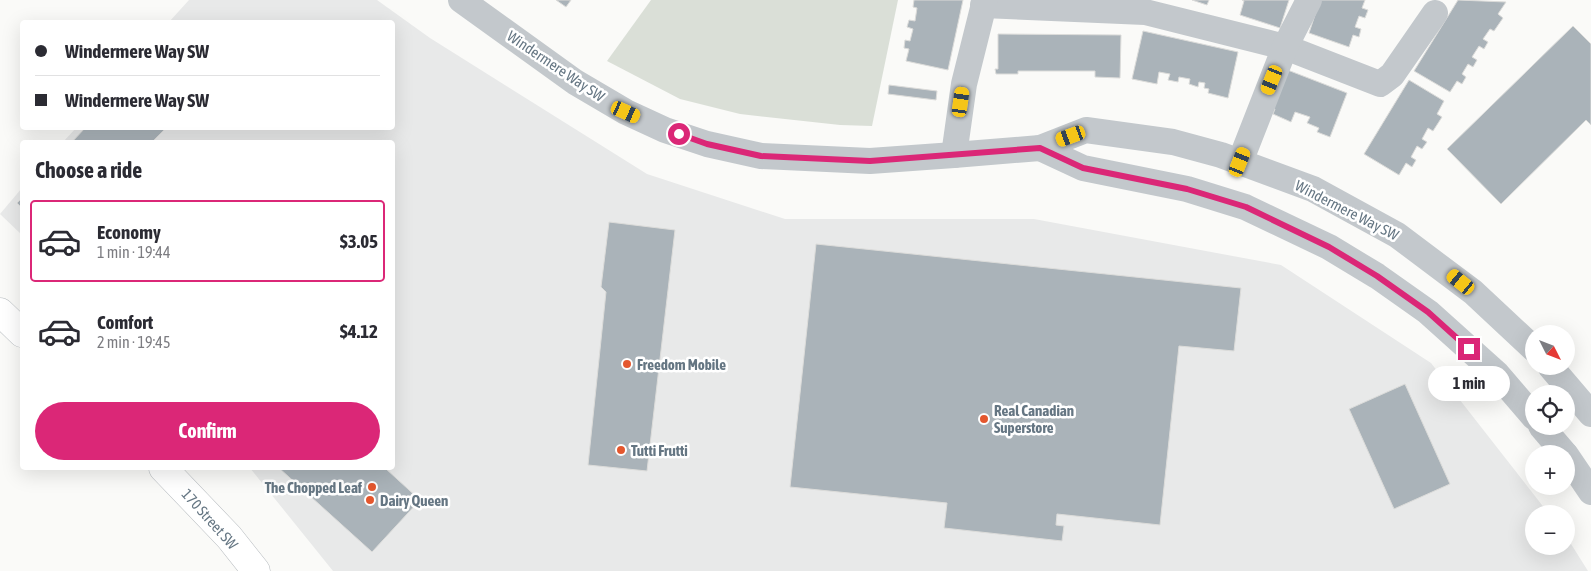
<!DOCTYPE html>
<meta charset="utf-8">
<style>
:root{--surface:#fff;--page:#f7f7f7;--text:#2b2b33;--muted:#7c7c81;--line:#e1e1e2;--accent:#db2777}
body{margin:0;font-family:"Asap Condensed",sans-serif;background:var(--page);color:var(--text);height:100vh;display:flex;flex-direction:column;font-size:19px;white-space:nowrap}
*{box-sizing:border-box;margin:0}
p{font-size:16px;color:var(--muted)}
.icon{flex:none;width:28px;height:28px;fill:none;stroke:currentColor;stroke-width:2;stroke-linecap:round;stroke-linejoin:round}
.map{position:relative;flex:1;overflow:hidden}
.panel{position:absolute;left:20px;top:140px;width:375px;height:330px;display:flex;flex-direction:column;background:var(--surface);border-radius:5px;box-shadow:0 5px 20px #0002}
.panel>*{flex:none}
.banner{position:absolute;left:20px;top:20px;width:375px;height:110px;border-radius:5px;box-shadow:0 5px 20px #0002;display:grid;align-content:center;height:110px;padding:0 15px;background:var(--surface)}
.needle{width:32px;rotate:132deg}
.buttons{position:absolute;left:1525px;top:325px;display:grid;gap:10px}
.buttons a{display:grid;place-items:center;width:50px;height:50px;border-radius:50%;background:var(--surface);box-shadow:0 5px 20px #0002;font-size:25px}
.end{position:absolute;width:22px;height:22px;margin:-11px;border:6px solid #db2777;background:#fff;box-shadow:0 0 0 2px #fff}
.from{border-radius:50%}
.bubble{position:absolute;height:35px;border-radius:18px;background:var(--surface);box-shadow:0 5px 20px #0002;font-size:16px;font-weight:700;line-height:35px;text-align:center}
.car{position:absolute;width:15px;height:30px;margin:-15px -8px;border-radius:6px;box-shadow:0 0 4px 1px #0007;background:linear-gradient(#f5c518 24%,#345 0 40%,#f5c518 0 76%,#345 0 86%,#f5c518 0)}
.banner b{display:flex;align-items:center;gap:18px;height:48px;font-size:19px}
.banner b+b{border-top:1px solid var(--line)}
.banner i{width:12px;height:12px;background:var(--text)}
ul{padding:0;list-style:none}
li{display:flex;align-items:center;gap:15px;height:82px;margin:0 10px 8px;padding:0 5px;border:2px solid transparent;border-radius:5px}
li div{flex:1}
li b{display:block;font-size:19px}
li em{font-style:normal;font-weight:700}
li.on{border-color:var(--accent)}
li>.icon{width:45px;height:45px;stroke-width:1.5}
h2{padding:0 15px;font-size:22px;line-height:60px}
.primary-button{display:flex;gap:10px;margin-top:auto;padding:10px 15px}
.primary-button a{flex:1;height:58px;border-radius:30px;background:var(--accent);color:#fff;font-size:20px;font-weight:700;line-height:58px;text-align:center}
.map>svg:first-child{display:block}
.built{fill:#e8e9e9}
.green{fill:#dadfd7}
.building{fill:#aab3b9;stroke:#dcdcda}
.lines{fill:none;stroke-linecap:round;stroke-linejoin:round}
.major-casing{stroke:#b5babe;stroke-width:29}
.minor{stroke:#c3c8cc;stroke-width:26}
.major{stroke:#fff;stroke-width:28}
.route{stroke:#db2777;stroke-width:6}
.poi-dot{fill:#e4572e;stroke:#fff;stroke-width:2}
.labels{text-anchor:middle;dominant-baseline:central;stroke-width:5;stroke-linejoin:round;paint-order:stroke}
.street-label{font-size:15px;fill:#657683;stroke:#fff}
.poi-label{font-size:15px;font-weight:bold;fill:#657683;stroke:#fff;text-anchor:start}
</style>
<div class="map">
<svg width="1591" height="571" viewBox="0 0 1591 571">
<rect width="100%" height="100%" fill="#fafaf8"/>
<g class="built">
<path d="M189,0H377L430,38L647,174L785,219H1034L1281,265L1431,363L1549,514H1534V546H1566V536L1588,571H333L250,468H392V142H63L76,128H392V22H169Z"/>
<path d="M22,188V235L0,214Z"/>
</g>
<path class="green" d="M651,0H898L872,126L840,125L740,114L680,99L607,61Z"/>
<g class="building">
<path d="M556,0H571L566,7Z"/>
<path d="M914,0H963L948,70L906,61L909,49L904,48L905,40L910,41L913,29L907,27L909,20L915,21L917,8L913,7Z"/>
<path d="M1192,0H1209L1207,5Z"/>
<path d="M1242,0H1289L1280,28L1240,15L1244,1Z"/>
<path d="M1320,0H1365L1362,8L1368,10L1365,18L1359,16L1355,27L1361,29L1359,37L1353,35L1349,47L1309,33Z"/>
<path d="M1458,0L1506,2L1498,14L1503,18L1494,31L1490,29L1483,39L1488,42L1484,49L1479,46L1472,57L1477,60L1473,67L1468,64L1462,74L1466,77L1462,84L1457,81L1450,92L1414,71Z"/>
<path d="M1573,26L1591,44V125L1586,120L1501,204L1447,149Z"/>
<path d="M1143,31L1238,52L1228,98L1208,93L1209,89L1204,88L1205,83L1199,82L1198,87L1189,84L1190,79L1179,77L1178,82L1168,80L1170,74L1159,72L1157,84L1132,79Z"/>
<path d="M998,34L1121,35L1120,78L1095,77V71H1018V74H996L995,69H998Z"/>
<path d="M1285,69L1347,93L1330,137L1317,132L1319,128L1307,123L1310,117L1295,112L1291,122L1273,114L1275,109L1271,107Z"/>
<path d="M1409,80L1444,101L1437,114L1442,117L1433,131L1428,128L1422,139L1427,142L1422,149L1417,146L1411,157L1416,160L1412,167L1406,163L1399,175L1364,154Z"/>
<path d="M889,85L937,91L936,100L888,94Z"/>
<path d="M85,128H166L152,142H72Z"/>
<path d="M22,198V208L17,203Z"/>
<path d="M609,222L675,230L647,471L588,465L606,292L601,287Z"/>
<path d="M816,244L1241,288L1234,351L1179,346L1160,525L1057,514L1056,525L1064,526L1062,541L944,528L947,503L790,487Z"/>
<path d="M1405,384L1450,484L1394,509L1349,409Z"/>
<path d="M279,468H385L420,500L372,552Z"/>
</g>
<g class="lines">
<defs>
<g id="major">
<path d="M0,312L22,333"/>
<path d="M163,468L229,537L256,571"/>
</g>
</defs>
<use href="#major" class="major-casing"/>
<g class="minor">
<path d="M461,0L575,82L626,112L665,130L707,144L761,156L870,161L954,155L1040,148L1086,130L1173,142L1221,155L1313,189L1397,235L1473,292L1534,349"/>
<path d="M983,5L1145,12L1285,47L1380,84L1392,75L1435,13"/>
<path d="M1040,148L1083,168L1187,189L1245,207L1329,247L1377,276L1428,312L1497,374L1534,417"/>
<path d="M954,155L964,84L985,0"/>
<path d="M1240,162L1285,47L1309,0"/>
<path d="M1550,366L1591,414"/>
<path d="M1541,426L1565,454"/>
<path d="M1566,455L1591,492"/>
</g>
<use href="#major" class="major"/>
</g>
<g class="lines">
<path class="route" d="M679,134L707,144L761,156L870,161L1040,148L1083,168L1187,189L1246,207L1329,247L1377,276L1428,312L1469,349"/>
</g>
<g class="poi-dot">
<circle cx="627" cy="364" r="5"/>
<circle cx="984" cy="419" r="5"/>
<circle cx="621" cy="450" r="5"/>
<circle cx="372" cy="487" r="5"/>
<circle cx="370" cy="500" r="5"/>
</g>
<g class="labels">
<g class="street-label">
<text transform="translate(556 66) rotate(34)">Windermere Way SW</text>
<text transform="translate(1347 210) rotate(27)">Windermere Way SW</text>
<text transform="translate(210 519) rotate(48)">170 Street SW</text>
</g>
<g class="poi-label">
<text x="637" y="364">Freedom Mobile</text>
<text x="994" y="410">Real Canadian<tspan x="994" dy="17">Superstore</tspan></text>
<text x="631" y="450">Tutti Frutti</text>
<text x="362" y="487" text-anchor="end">The Chopped Leaf</text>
<text x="380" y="500">Dairy Queen</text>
</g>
</g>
</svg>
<div class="buttons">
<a><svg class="needle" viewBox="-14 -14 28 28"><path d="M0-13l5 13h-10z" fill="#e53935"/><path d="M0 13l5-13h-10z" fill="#7c7c81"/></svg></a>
<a><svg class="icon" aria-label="locate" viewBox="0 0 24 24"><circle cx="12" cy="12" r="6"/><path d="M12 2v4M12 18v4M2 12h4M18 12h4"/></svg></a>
<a>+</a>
<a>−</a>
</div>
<i class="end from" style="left:679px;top:134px"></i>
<i class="end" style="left:1469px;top:349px"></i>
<div class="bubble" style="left:1428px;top:366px;width:82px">1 min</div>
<i class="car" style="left:1272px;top:80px;rotate:202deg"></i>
<i class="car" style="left:961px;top:102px;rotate:8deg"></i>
<i class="car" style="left:626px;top:112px;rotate:114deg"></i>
<i class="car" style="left:1071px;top:136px;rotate:250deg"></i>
<i class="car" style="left:1240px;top:162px;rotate:22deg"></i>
<i class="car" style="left:1461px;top:282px;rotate:309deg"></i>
<div class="banner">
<b><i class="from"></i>Windermere Way SW</b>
<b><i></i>Windermere Way SW</b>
</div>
<section class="panel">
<h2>Choose a ride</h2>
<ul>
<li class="on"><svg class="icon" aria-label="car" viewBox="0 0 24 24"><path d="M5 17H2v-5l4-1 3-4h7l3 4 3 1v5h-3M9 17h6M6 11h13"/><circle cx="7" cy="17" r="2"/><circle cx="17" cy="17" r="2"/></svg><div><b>Economy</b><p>1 min · 19:44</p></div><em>$3.05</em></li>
<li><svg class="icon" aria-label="car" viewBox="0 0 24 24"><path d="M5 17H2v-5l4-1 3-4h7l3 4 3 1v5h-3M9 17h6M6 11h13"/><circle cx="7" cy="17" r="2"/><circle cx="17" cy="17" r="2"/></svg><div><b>Comfort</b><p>2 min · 19:45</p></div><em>$4.12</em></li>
</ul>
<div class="primary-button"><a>Confirm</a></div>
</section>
</div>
